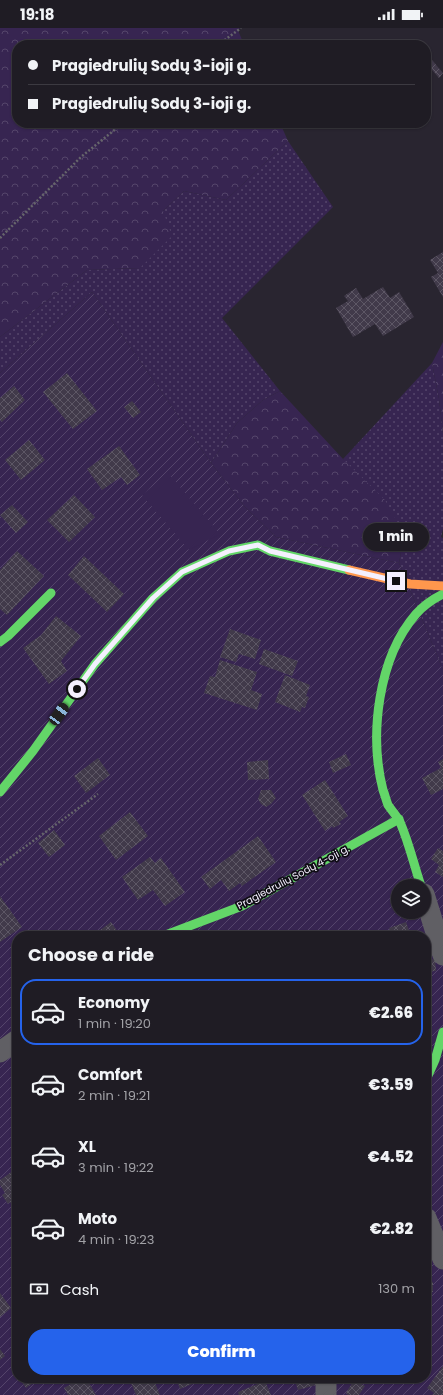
<!DOCTYPE html>
<meta charset="utf-8">
<style>
:root{--surface:#1f1c24;--page:#27252c;--text:#f1f3f6;--muted:#a1a1a6;--line:#3c3a41;--accent:#2563eb}
body{margin:0;font-family:Poppins,sans-serif;background:var(--page);color:var(--text);height:100vh;display:flex;flex-direction:column;font-size:15px;white-space:nowrap}
*{box-sizing:border-box;margin:0}
p{font-size:13px;color:var(--muted)}
.icon{flex:none;width:22px;height:22px;fill:none;stroke:currentColor;stroke-width:2;stroke-linecap:round;stroke-linejoin:round}
.map{position:relative;flex:1;overflow:hidden}
.side{position:absolute;left:12px;top:903px;width:419px;height:452px;display:flex;flex-direction:column;background:var(--surface);border-radius:16px;box-shadow:0 1px 3px #0004,0 0 0 1px var(--line)}
.side>*{flex:none}
.hud{position:absolute;left:12px;top:12px;width:419px;height:88px;border-radius:16px;box-shadow:0 1px 3px #0004,0 0 0 1px var(--line);display:grid;align-content:center;height:88px;padding:0 16px;background:var(--surface)}
.buttons{position:absolute;left:391px;top:851px;display:grid;gap:8px}
.buttons a{display:grid;place-items:center;width:40px;height:40px;border-radius:50%;background:var(--surface);box-shadow:0 1px 3px #0004,0 0 0 1px var(--line);font-size:20px}
.end{position:absolute;width:18px;height:18px;margin:-9px;border:5px solid #f4f0fe;background:#111;box-shadow:0 0 0 2px #111}
.from{border-radius:50%}
.bubble{position:absolute;height:28px;border-radius:14px;background:var(--surface);box-shadow:0 1px 3px #0004,0 0 0 1px var(--line);font-size:13px;font-weight:800;line-height:28px;text-align:center}
.car{position:absolute;width:12px;height:24px;margin:-12px -6px;border-radius:5px;box-shadow:0 0 3px 1px #0007;background:linear-gradient(#222 24%,#8ab4d8 0 40%,#222 0 76%,#8ab4d8 0 86%,#222 0)}
.hud b{display:flex;align-items:center;gap:14px;height:38px;font-size:15px}
.hud b+b{border-top:1px solid var(--line)}
.hud i{width:10px;height:10px;background:var(--text)}
ul{padding:0;list-style:none}
li{display:flex;align-items:center;gap:12px;height:66px;margin:0 8px 6px;padding:0 8px;border:2px solid transparent;border-radius:16px}
li div{flex:1}
li b{display:block;font-size:15px}
li em{font-style:normal;font-weight:800}
li.active{border-color:var(--accent)}
li>.icon{width:36px;height:36px;stroke-width:1.5}
h2{padding:0 16px;font-size:18px;line-height:48px}
.pay{display:flex;align-items:center;gap:10px;height:44px;padding:0 16px;font-size:15px}
.pay p{margin-inline-start:auto}
.button{display:flex;gap:8px;margin-top:auto;padding:8px 16px}
.button a{flex:1;height:46px;border-radius:16px;background:var(--accent);color:#fff;font-size:16px;font-weight:800;line-height:46px;text-align:center}
.status{display:flex;justify-content:space-between;align-items:center;height:28px;padding:0 20px;background:var(--surface);direction:ltr}
.status svg{height:11px;fill:currentColor}
.map>svg:first-child{display:block}
.grass{fill:url(#grass-dots)}
.forest{fill:url(#forest-crowns)}
.garden{fill:url(#garden-furrows);fill-rule:evenodd}
.pitch{fill:#372551}
.building{fill:url(#building-cross-hatch)}
.lines{fill:none;stroke-linecap:round;stroke-linejoin:round}
.path{stroke:#66656b;stroke-width:2.5;stroke-dasharray:2 2;stroke-linecap:butt}
.street{stroke:#605f64;stroke-width:21}
.fast{stroke:#63d668;stroke-width:9}
.slow{stroke:#ff974d;stroke-width:9}
.route{stroke:#f4f0fe;stroke-width:5}
.labels{text-anchor:middle;dominant-baseline:central;stroke-width:3.5;stroke-linejoin:round;paint-order:stroke}
.street-label{font-size:10px;fill:#f4f0fe;stroke:#0f0c15}
</style>
<div class="status"><b>19:18</b><svg viewBox="0 0 49 12"><path d="M0 12V9h3v3zM5 12V6h3v6zM10 12V3h3v9zM15 12V0h3v12zM26 1h20v11H26zM47 4h2v5h-2z"/></svg></div>
<div class="map">
<svg width="443" height="1367" viewBox="0 0 443 1367">
<defs>
<pattern id="grass-dots" width="8" height="8" patternUnits="userSpaceOnUse"><rect width="8" height="8" fill="#372551"/><path d="M2 2h.1M6 6h.1" fill="none" stroke="#55456b" stroke-width="1.8" stroke-linecap="round"/></pattern>
<pattern id="forest-crowns" width="20" height="18" patternUnits="userSpaceOnUse"><rect width="20" height="18" fill="#372551"/><path d="M2 6a3 3 0 1 1 6 0M12 15a3 3 0 1 1 6 0" fill="none" stroke="#55456b"/></pattern>
<pattern id="garden-furrows" width="10" height="10" patternUnits="userSpaceOnUse"><rect width="10" height="10" fill="#372551"/><path d="M-1 1l2-2M0 10L10 0M9 11l2-2" fill="none" stroke="#55456b"/></pattern>
<pattern id="building-cross-hatch" width="8" height="8" patternUnits="userSpaceOnUse"><rect width="8" height="8" fill="#413a4a"/><path d="M0 0l8 8M0 8l8-8" fill="none" stroke="#5d5765"/></pattern>
</defs>
<rect width="100%" height="100%" fill="#292530"/>
<g class="grass">
<path d="M288,113L333,179L222,290L280,363L263,372L237,395L211,435L92,264L0,345V309L87,242L140,240L163,183L184,163L226,172Z"/>
<path d="M432,335L439,371L443,405V501L441,509L443,510V642L399,535L402,519L343,431Z"/>
</g>
<g class="forest">
<path d="M0,0H240L238,2L244,17H17V95H280L288,113L226,172L184,163L163,183L172,208L140,240L87,242L0,309Z"/>
<path d="M443,314V405L439,371L432,335Z"/>
<path d="M280,363L343,431L385,472L399,497L402,519L399,535L276,509L245,479L211,435L237,395L263,372Z"/>
</g>
<path class="garden" d="M92,264L211,435L245,479L276,509L399,535L443,642V1367H0V345ZM398,858H424V884H398ZM17,908H426V1350H17Z"/>
<path class="pitch" d="M168,445L220,506L189,522L142,467Z"/>
<g class="building">
<path d="M431,31L443,45L439,50L426,35Z"/>
<path d="M443,224V269L431,249L438,245L430,232Z"/>
<path d="M383,259L390,270L399,264L414,289L383,308L375,296L353,309L336,280L348,273L344,268L356,260L363,271Z"/>
<path d="M67,345L97,383L73,401L43,364Z"/>
<path d="M14,358L25,372L2,394L0,392V370Z"/>
<path d="M132,373L141,384L133,390L124,379Z"/>
<path d="M29,412L45,432L21,452L5,432Z"/>
<path d="M119,418L140,447L127,457L121,449L102,462L87,441Z"/>
<path d="M74,467L95,489L69,514L47,492Z"/>
<path d="M12,477L28,494L16,505L0,487Z"/>
<path d="M17,523L44,548L7,587L0,581V542Z"/>
<path d="M84,528L124,566L107,584L68,547Z"/>
<path d="M56,588L81,608L61,633L67,643L49,656L23,620L41,607Z"/>
<path d="M230,601L261,612L255,631L239,626L236,634L220,629Z"/>
<path d="M264,621L298,633L292,648L259,636Z"/>
<path d="M220,632L257,644L251,662L262,666L257,682L204,665L210,648L215,649Z"/>
<path d="M285,647L310,657L306,668L309,669L305,680L302,679L300,684L275,674Z"/>
<path d="M346,726L351,737L333,745L329,734Z"/>
<path d="M98,730L110,747L86,765L74,748Z"/>
<path d="M443,731V761L431,767L422,750L441,740L438,734Z"/>
<path d="M268,732L269,751L248,752L247,734Z"/>
<path d="M325,752L348,788L339,794L341,796L333,800L332,798L325,803L302,767Z"/>
<path d="M261,762H271L276,770L271,776L266,779L261,776L258,771Z"/>
<path d="M130,784L148,808L116,832L99,808Z"/>
<path d="M54,802L65,817L49,829L38,815Z"/>
<path d="M258,808L276,834L242,858L240,855L229,863L221,852L210,861L201,849Z"/>
<path d="M438,820L443,823V849L435,844L439,837L431,831Z"/>
<path d="M150,829L155,835L161,830L185,864L165,878L153,862L138,872L122,849Z"/>
<path d="M0,868L22,899L0,914Z"/>
<path d="M111,894L119,906L117,908H92Z"/>
<path d="M406,894L411,908H400V907L392,908L389,900Z"/>
<path d="M435,931L436,943L426,944V932Z"/>
<path d="M17,1140V1184L10,1174L8,1176L2,1167L5,1165L0,1157V1152Z"/>
<path d="M17,1205V1219L10,1210Z"/>
<path d="M433,1254V1264L426,1265V1255Z"/>
<path d="M0,1265L11,1280L0,1289Z"/>
<path d="M0,1321L5,1328L0,1332Z"/>
<path d="M443,1338V1367H432L434,1365L427,1360Z"/>
<path d="M19,1350H40L26,1360Z"/>
<path d="M81,1350H86L96,1367H68L64,1360Z"/>
<path d="M129,1350H153L160,1367H136Z"/>
<path d="M176,1350H195L197,1354L180,1361Z"/>
<path d="M294,1350H318L320,1356L298,1362Z"/>
<path d="M354,1352L365,1358L359,1367H348L346,1365Z"/>
<path d="M265,1353L271,1367H239L238,1364Z"/>
</g>
<g class="lines">
<g class="path">
<path d="M218,17L241,0"/>
<path d="M0,210L81,129L123,95"/>
<path d="M0,837L98,766"/>
</g>
<g class="street">
<path d="M424,866L443,927"/>
<path d="M0,1024L17,1012"/>
<path d="M426,1190L443,1231"/>
<path d="M326,1350V1367"/>
</g>
<g class="fast">
<path d="M0,614L8,608L51,565"/>
<path d="M0,764L33,723L95,636L153,570L182,544L229,523L258,517L270,523L349,542"/>
<path d="M421,858C414,837 409,815 400,794C397,788 392,783 388,777C386,772 385,767 383,762C369,707 378,630 416,586C424,577 433,571 443,566"/>
<path d="M163,908L242,878L399,791"/>
<path d="M426,1052L435,1032L443,1004"/>
</g>
<path class="slow" d="M349,542L410,556L443,558"/>
</g>
<g class="lines">
<path class="route" d="M77,661L95,636L153,570L182,544L229,523L258,517L270,523L396,553"/>
</g>
<g class="labels">
<g class="street-label">
<text transform="translate(293 849) rotate(-28)">Pragiedrulių Sodų 4-oji g.</text>
</g>
</g>
</svg>
<div class="buttons">
<a><svg class="icon" aria-label="layers" viewBox="0 0 24 24"><path d="M12 4l9 5-9 5-9-5zM3 14l9 5 9-5"/></svg></a>
</div>
<i class="end from" style="left:77px;top:661px"></i>
<i class="end" style="left:396px;top:553px"></i>
<div class="bubble" style="left:363px;top:495px;width:66px">1 min</div>
<i class="car" style="left:59px;top:686px;rotate:36deg"></i>
<div class="hud">
<b><i class="from"></i>Pragiedrulių Sodų 3-ioji g.</b>
<b><i></i>Pragiedrulių Sodų 3-ioji g.</b>
</div>
<section class="side">
<h2>Choose a ride</h2>
<ul>
<li class="active"><svg class="icon" aria-label="car" viewBox="0 0 24 24"><path d="M5 17H2v-5l4-1 3-4h7l3 4 3 1v5h-3M9 17h6M6 11h13"/><circle cx="7" cy="17" r="2"/><circle cx="17" cy="17" r="2"/></svg><div><b>Economy</b><p>1 min · 19:20</p></div><em>€2.66</em></li>
<li><svg class="icon" aria-label="car" viewBox="0 0 24 24"><path d="M5 17H2v-5l4-1 3-4h7l3 4 3 1v5h-3M9 17h6M6 11h13"/><circle cx="7" cy="17" r="2"/><circle cx="17" cy="17" r="2"/></svg><div><b>Comfort</b><p>2 min · 19:21</p></div><em>€3.59</em></li>
<li><svg class="icon" aria-label="car" viewBox="0 0 24 24"><path d="M5 17H2v-5l4-1 3-4h7l3 4 3 1v5h-3M9 17h6M6 11h13"/><circle cx="7" cy="17" r="2"/><circle cx="17" cy="17" r="2"/></svg><div><b>XL</b><p>3 min · 19:22</p></div><em>€4.52</em></li>
<li><svg class="icon" aria-label="car" viewBox="0 0 24 24"><path d="M5 17H2v-5l4-1 3-4h7l3 4 3 1v5h-3M9 17h6M6 11h13"/><circle cx="7" cy="17" r="2"/><circle cx="17" cy="17" r="2"/></svg><div><b>Moto</b><p>4 min · 19:23</p></div><em>€2.82</em></li>
</ul>
<div class="pay"><svg class="icon" aria-label="cash" viewBox="0 0 24 24"><path d="M3 7h18v10H3z"/><circle cx="12" cy="12" r="2"/></svg>Cash<p>130 m</p></div>
<div class="button"><a>Confirm</a></div>
</section>
</div>
